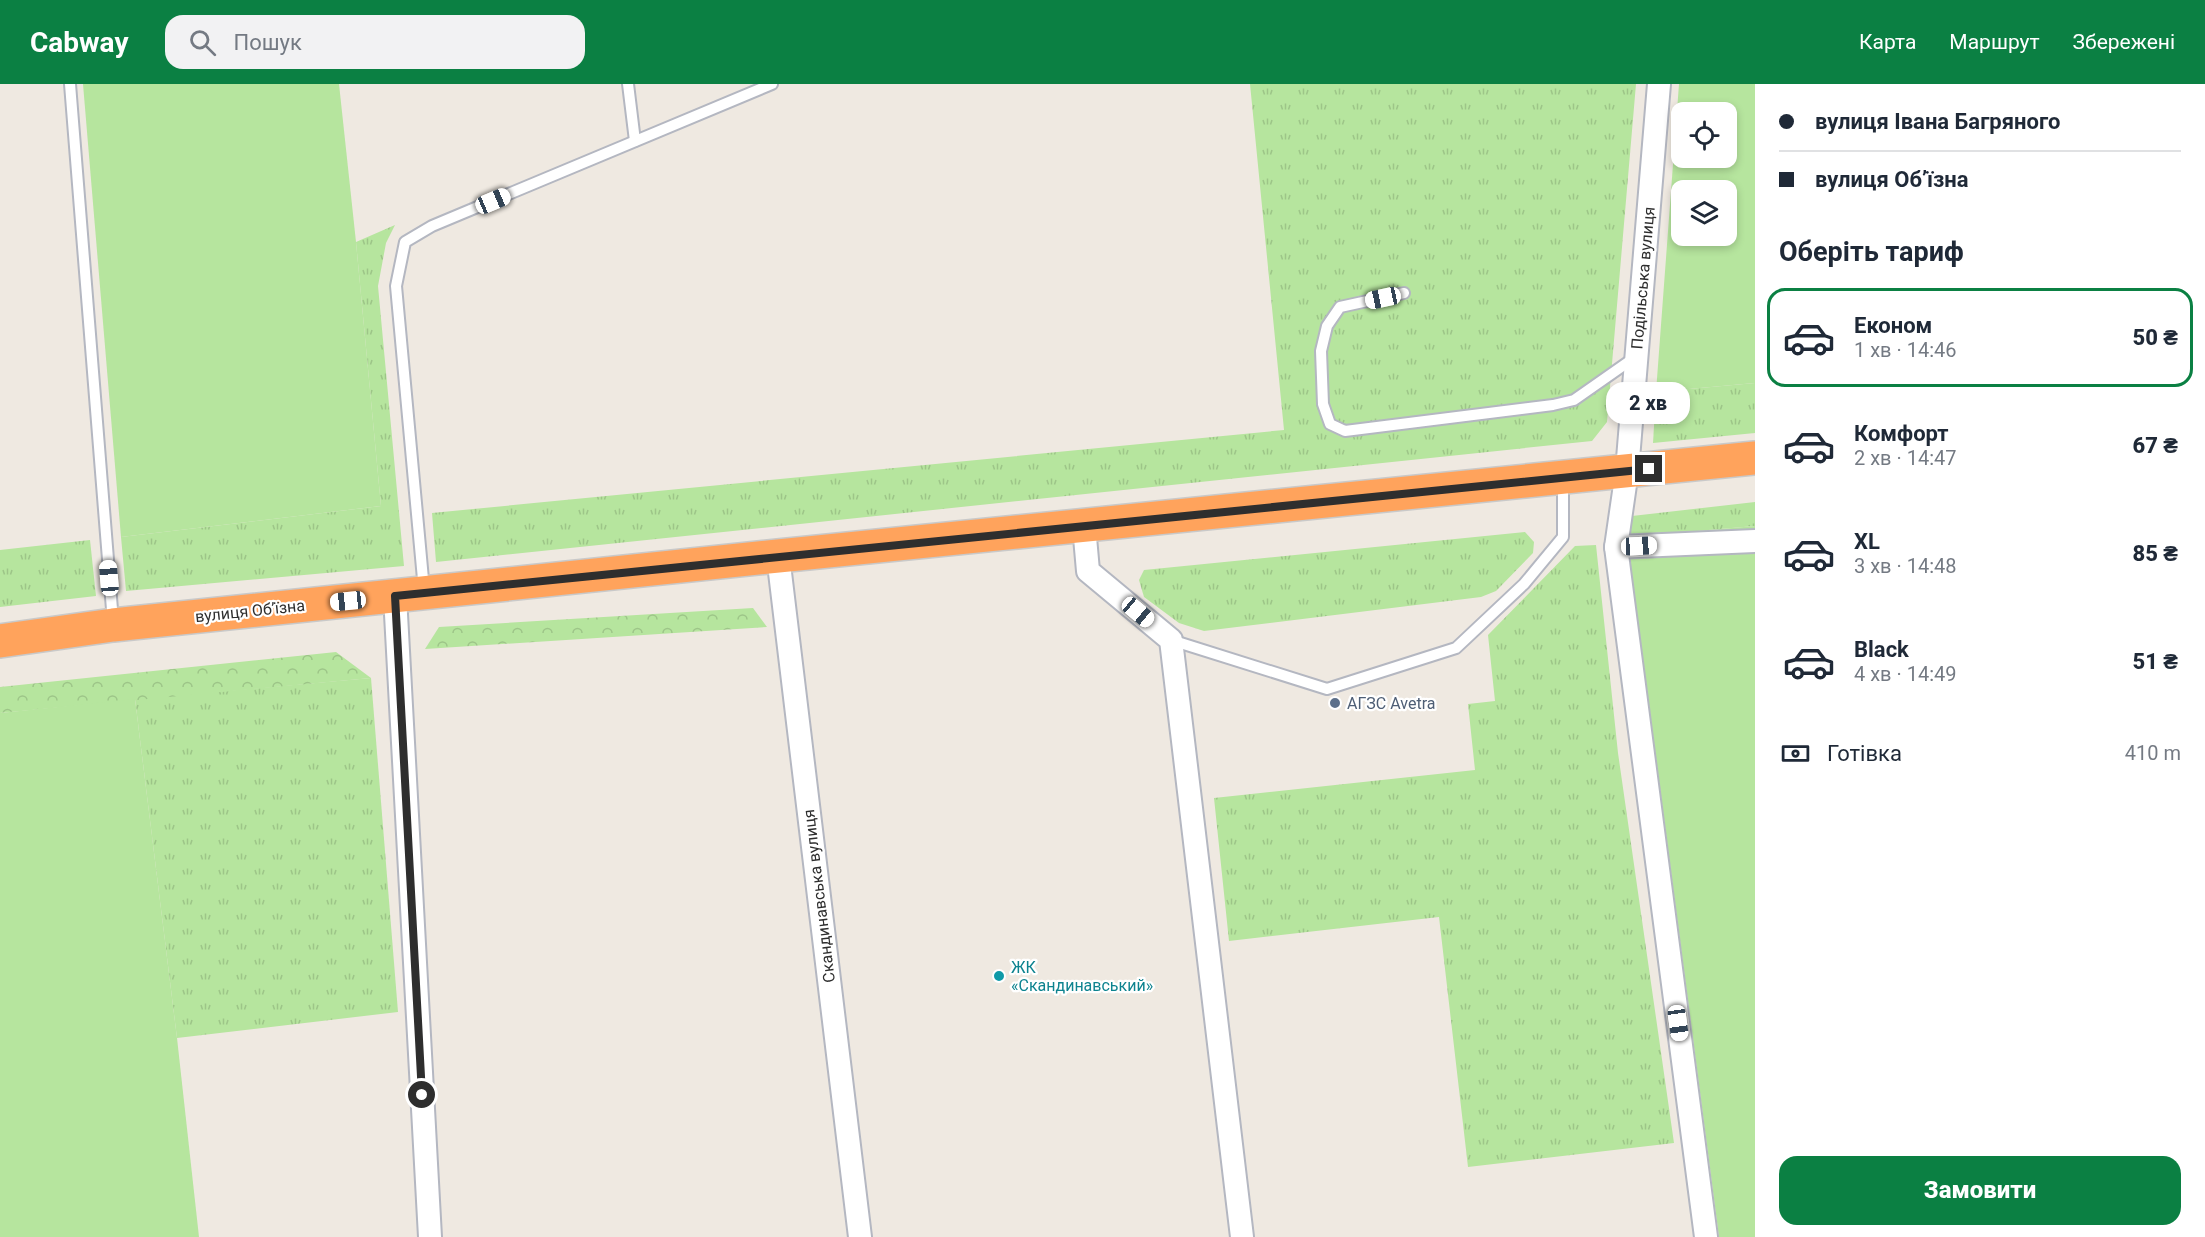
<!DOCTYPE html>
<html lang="uk">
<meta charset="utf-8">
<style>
:root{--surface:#fff;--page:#f2f2f3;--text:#1f2937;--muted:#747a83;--line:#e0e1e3;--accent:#0b8043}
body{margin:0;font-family:Roboto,sans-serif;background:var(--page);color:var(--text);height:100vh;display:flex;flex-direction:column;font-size:22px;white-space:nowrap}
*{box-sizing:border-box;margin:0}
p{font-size:20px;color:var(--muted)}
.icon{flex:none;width:33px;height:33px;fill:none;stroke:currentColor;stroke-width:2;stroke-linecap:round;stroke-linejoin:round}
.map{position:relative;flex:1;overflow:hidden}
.panel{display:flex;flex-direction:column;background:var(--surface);width:450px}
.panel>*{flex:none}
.top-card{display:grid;align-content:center;height:132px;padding:0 24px;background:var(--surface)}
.buttons{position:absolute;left:1671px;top:18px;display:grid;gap:12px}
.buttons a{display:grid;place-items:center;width:66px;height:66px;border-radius:12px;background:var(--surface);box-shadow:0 3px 9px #0003;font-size:30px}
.end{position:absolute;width:27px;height:27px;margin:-14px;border:8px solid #2e2e2e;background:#fff;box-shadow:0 0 0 3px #fff}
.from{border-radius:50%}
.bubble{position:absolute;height:42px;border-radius:18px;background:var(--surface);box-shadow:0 3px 9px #0003;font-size:20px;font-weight:800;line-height:42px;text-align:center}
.car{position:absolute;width:18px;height:36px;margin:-18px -9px;border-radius:8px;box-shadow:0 0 4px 2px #0007;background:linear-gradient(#fff 24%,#345 0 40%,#fff 0 76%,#345 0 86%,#fff 0)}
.top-card b{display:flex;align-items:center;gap:21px;height:57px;font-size:22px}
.top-card b+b{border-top:2px solid var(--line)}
.top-card i{width:15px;height:15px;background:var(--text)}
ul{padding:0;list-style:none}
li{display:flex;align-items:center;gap:18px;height:99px;margin:0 12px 9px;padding:0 12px;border:3px solid transparent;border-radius:18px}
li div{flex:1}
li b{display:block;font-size:22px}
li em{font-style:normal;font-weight:800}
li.current{border-color:var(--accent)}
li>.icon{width:54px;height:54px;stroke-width:1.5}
h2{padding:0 24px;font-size:27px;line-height:72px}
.pay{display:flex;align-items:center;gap:15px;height:66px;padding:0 24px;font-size:22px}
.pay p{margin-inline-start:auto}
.button{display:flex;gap:12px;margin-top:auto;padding:12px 24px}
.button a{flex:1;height:69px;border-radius:18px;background:var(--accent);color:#fff;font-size:24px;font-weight:800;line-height:69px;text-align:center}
header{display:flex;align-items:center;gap:36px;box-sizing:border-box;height:84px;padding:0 30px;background:var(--accent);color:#fff}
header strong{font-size:28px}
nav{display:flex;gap:33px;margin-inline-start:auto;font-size:21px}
.search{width:420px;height:54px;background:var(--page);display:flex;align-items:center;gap:15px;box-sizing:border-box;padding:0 21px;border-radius:18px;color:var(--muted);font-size:22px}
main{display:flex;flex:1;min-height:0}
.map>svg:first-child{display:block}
.grass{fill:url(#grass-tufts)}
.forest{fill:url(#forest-crowns)}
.garden{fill:#b6e59e;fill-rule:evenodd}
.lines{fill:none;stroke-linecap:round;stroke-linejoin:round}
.lane-casing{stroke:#b4b7c1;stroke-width:14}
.street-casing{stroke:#b4b7c1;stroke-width:26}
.highway-casing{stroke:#c9c9c9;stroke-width:36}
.lane{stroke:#fff;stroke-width:10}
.street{stroke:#fff;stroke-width:22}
.highway{stroke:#ffa35c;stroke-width:33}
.route{stroke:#2e2e2e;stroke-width:8}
.service-dot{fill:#5c6f8a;stroke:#fff;stroke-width:2}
.culture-dot{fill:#0f9aa8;stroke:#fff;stroke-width:2}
.labels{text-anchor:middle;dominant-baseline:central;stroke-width:4.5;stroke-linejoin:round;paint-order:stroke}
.street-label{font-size:16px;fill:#2e2e2e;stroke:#fff}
.service-label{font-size:16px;fill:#4e5e75;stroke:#fff;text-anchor:start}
.culture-label{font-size:16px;fill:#0d838f;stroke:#fff;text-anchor:start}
</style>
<header>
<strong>Cabway</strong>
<div class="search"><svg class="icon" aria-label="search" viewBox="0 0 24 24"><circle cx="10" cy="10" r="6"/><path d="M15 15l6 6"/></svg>Пошук</div>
<nav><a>Карта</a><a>Маршрут</a><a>Збережені</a></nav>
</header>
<main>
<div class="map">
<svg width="1755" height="1153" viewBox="0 0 1755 1153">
<defs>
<pattern id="grass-tufts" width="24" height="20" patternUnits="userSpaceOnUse" patternTransform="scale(1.5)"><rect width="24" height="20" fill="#b6e59e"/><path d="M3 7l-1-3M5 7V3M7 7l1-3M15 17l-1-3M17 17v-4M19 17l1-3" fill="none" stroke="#9dc588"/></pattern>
<pattern id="forest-crowns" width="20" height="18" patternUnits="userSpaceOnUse" patternTransform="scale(1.5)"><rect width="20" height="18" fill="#b6e59e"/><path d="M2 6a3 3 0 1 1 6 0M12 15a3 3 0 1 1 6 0" fill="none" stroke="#9dc588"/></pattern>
</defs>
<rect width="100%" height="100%" fill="#efe9e1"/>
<g class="grass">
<path d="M1250,0H1636L1607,338L1592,357L436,478L432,429L1284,346Z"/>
<path d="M395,141L386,159L378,202L404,482L126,507L121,453L381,422L356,158Z"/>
<path d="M1755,299V349L1653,359L1656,308Z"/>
<path d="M1755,418V442L1627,453L1632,432Z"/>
<path d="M1525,448L1534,458L1533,469L1496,507L1481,513L1204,547L1179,539L1144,513L1139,496L1144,486Z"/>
<path d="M90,456L96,512L0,523V466Z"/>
<path d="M1596,461L1618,669L1674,1059L1468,1083L1439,833L1229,857L1214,714L1475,686L1468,620L1495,617L1488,551L1575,462Z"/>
<path d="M371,594L398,928L177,954L135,615Z"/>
</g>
<g class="forest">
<path d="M753,524L767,543L425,565L439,543Z"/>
<path d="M336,568L371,594L0,629V603Z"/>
</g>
<g class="garden">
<path d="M83,0H339L356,158L381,422L121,453Z"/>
<path d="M1679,0H1755V299L1656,308ZM1726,28V74H1682V28ZM1726,106V152H1682V106Z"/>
<path d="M1755,442V1153H1719L1627,453Z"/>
<path d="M135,615L177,954L199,1153H0V629Z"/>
</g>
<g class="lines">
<defs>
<g id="lane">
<path d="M70,0L113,538"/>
<path d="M628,0L635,57"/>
<path d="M1404,209L1340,223L1327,242L1321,267L1323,320L1330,340L1345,347L1553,321L1574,316L1634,274"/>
<path d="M424,506L396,202L405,158L432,142L772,0"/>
<path d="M1171,556L1327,605L1456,564L1524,500L1563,453V396"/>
</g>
<g id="street">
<path d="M1659,0L1627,387L1616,463L1706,1153"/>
<path d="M1084,442L1088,487L1171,556L1242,1153"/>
<path d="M1616,463L1755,457"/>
<path d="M778,472L860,1153"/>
<path d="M395,512L430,1153"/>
</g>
<path id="highway" d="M0,557L113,541L778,472L1755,374"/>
</defs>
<use href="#lane" class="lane-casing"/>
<use href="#street" class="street-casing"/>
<use href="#highway" class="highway-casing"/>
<use href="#lane" class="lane"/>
<use href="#street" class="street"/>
<use href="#highway" class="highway"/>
</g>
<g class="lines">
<path class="route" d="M422,1011L395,512L1649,385"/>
</g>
<circle class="service-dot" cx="1335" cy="619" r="6"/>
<circle class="culture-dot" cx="999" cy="892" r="6"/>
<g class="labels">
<g class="street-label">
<text transform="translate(1643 194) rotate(-85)">Подільська вулиця</text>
<text transform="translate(250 527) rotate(-6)">вулиця Об’їзна</text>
<text transform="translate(819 812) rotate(-97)">Скандинавська вулиця</text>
</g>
<g class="service-label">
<text x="1347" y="619">АГЗС Avetra</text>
</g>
<g class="culture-label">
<text x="1011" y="883">ЖК<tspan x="1011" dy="18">«Скандинавський»</tspan></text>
</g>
</g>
</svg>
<div class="buttons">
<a><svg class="icon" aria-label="locate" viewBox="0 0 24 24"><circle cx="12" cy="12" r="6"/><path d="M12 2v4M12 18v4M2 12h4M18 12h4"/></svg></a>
<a><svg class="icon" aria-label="layers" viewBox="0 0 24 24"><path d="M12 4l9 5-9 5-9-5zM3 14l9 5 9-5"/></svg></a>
</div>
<i class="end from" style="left:422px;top:1011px"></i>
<i class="end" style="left:1649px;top:385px"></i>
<div class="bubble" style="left:1606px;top:298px;width:84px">2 хв</div>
<i class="car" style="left:493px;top:117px;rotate:67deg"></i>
<i class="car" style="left:1383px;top:214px;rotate:258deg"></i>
<i class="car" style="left:1639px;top:462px;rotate:87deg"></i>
<i class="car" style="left:109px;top:494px;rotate:355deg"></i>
<i class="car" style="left:348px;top:517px;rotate:264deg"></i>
<i class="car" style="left:1138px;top:528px;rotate:130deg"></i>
<i class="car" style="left:1678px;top:939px;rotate:172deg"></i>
</div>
<section class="panel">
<div class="top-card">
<b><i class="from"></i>вулиця Івана Багряного</b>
<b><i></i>вулиця Об’їзна</b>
</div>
<h2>Оберіть тариф</h2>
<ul>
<li class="current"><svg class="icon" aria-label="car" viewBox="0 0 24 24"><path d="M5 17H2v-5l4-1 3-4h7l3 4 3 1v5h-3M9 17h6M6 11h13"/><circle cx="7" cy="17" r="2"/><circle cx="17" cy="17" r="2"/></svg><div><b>Економ</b><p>1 хв · 14:46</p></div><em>50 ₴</em></li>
<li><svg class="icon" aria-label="car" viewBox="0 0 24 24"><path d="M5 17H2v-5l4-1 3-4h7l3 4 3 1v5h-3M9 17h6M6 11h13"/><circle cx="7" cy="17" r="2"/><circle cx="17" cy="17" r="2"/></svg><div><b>Комфорт</b><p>2 хв · 14:47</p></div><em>67 ₴</em></li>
<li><svg class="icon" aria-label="car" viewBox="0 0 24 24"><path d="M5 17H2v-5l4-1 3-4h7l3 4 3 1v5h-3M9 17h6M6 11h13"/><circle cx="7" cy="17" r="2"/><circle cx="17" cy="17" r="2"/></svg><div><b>XL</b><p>3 хв · 14:48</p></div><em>85 ₴</em></li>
<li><svg class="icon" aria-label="car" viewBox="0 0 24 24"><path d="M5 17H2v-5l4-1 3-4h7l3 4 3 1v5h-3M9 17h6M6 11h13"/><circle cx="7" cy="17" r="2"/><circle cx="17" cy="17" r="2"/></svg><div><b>Black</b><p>4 хв · 14:49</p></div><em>51 ₴</em></li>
</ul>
<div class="pay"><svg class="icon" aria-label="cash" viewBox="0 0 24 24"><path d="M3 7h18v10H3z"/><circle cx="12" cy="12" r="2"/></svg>Готівка<p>410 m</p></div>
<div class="button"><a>Замовити</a></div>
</section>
</main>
